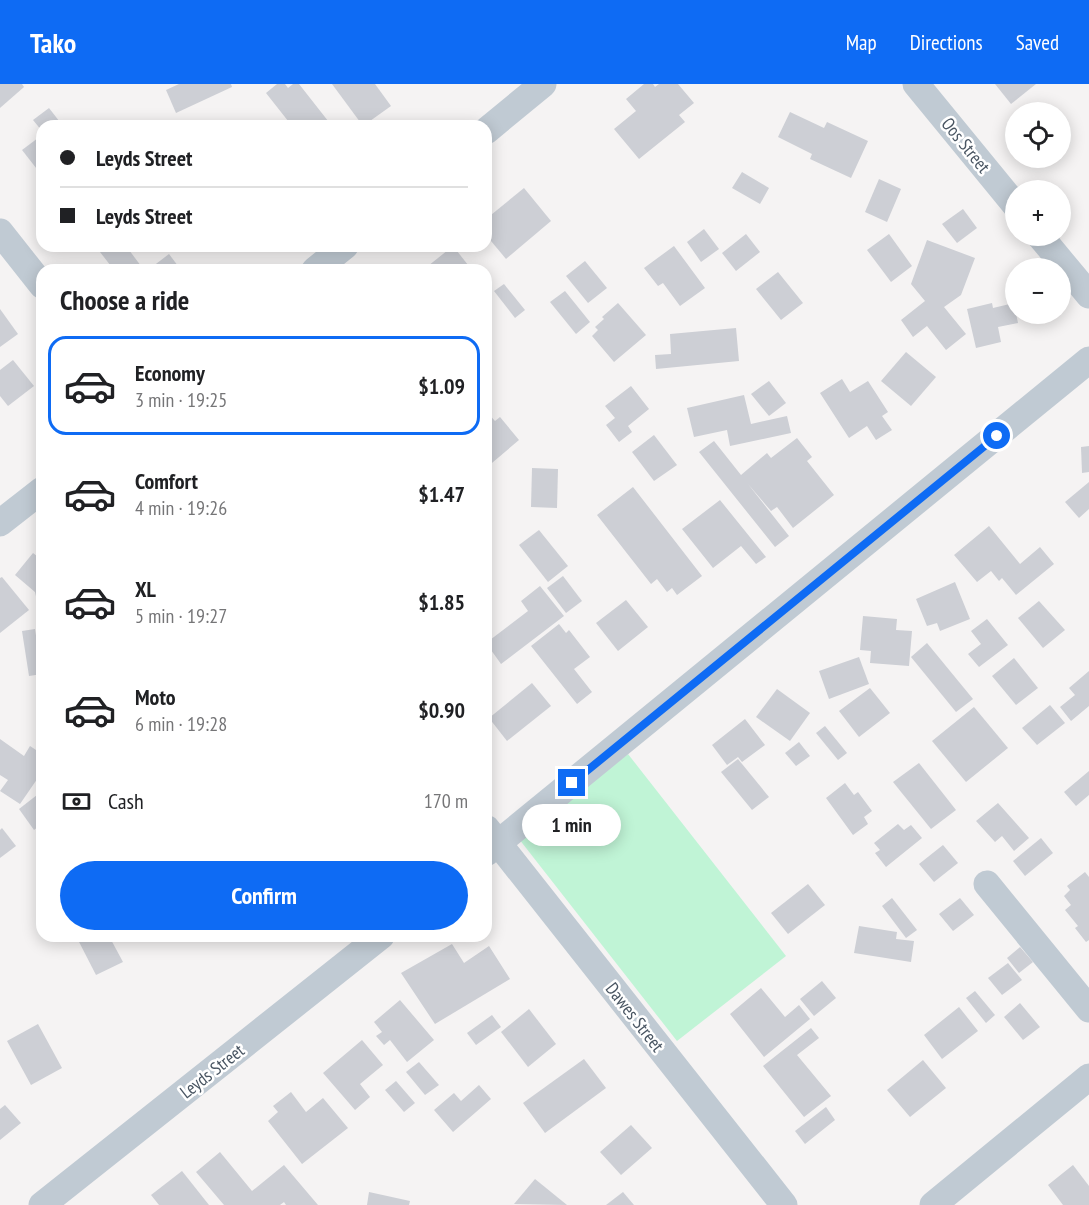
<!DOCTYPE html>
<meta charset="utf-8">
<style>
:root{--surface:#fff;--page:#f2f2f2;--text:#202124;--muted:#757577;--line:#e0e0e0;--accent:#0e6bf4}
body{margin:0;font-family:"PT Sans Narrow",sans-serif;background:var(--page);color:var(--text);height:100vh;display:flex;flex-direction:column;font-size:22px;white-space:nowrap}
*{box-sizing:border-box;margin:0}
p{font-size:20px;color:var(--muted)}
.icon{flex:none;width:33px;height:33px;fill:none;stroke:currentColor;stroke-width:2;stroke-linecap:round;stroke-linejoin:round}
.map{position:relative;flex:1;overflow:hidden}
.sheet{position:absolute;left:36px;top:180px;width:456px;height:678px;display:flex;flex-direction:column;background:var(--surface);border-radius:18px;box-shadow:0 3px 15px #0003}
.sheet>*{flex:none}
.guide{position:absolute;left:36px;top:36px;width:456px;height:132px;border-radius:18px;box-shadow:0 3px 15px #0003;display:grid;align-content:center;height:132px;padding:0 24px;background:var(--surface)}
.buttons{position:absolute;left:1005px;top:18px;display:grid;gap:12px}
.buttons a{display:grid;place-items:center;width:66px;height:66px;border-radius:50%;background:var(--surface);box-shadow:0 3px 15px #0003;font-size:30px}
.end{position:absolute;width:27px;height:27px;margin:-14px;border:8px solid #0e6bf4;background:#fff;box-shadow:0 0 0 3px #fff}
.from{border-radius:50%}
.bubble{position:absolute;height:42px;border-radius:21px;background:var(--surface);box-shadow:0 3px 15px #0003;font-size:20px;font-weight:800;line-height:42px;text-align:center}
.guide b{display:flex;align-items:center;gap:21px;height:57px;font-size:22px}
.guide b+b{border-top:2px solid var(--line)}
.guide i{width:15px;height:15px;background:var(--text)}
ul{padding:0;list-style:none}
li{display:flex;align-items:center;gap:18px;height:99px;margin:0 12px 9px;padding:0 12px;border:3px solid transparent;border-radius:18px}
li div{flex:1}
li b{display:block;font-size:22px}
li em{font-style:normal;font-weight:800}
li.active{border-color:var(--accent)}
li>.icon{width:54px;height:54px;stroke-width:1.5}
h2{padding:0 24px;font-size:27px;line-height:72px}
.pay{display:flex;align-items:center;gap:15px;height:66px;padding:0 24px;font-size:22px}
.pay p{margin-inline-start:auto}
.primary-button{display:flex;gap:12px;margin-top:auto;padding:12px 24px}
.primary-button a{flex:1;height:69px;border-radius:36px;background:var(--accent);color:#fff;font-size:24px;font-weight:800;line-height:69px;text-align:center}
header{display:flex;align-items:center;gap:36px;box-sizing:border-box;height:84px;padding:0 30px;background:var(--accent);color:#fff}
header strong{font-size:28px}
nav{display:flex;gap:33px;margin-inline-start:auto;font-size:21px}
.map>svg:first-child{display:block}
.green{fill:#c0f4d6}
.building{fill:#cdcfd5}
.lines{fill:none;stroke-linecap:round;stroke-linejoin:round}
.minor{stroke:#c0cad3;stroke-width:27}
.route{stroke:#0e6bf4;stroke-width:8}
.labels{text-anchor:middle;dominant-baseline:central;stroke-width:5;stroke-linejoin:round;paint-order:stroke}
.street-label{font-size:18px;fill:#495562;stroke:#fff}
</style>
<header>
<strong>Tako</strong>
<nav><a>Map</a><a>Directions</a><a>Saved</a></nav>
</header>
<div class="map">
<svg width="1089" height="1121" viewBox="0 0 1089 1121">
<rect width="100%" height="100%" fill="#f5f3f3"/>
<path class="green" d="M628,670L786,872L677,957L519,755Z"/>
<g class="building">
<path d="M0,0H22L24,3L0,24Z"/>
<path d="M179,0H231L232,3L176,29L166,6Z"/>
<path d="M277,0H285L288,4L293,0H299L332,42H292L266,9Z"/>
<path d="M332,0H375L391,22L363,42Z"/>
<path d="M644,0H653L655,3L659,0H678L694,19L679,31L685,38L639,75L614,45L636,27L626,15Z"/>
<path d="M995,0H1036L1011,20Z"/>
<path d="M49,24L63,42H42V47L33,36Z"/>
<path d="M790,28L824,44L827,38L868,57L851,94L810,75L812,70L778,53Z"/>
<path d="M42,51V88L40,89L22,66Z"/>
<path d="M742,88L769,104L760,120L732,104Z"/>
<path d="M879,95L901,105L887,138L865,128Z"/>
<path d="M524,104L551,137L506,175L486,151V135Z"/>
<path d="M963,125L977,144L957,159L942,140Z"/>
<path d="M704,145L719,165L701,178L687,158Z"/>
<path d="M746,150L760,168L736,187L722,169Z"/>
<path d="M889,150L912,182L891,198L867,166Z"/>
<path d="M927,156L975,174L961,211L944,223L966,250L946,266L927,242L913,253L901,236L925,217L911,200Z"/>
<path d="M108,162H126L144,186H114L100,168Z"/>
<path d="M453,162L472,186H423Z"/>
<path d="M674,162L705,204L680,222L663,199L658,202L644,184Z"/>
<path d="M169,170L181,186H148Z"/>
<path d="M585,177L607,204L588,219L566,192Z"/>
<path d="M778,188L803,219L781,236L756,205Z"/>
<path d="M504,200L525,226L515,234L494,207Z"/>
<path d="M565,207L590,238L576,250L550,218Z"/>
<path d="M618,219L646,251L614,278L592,252L598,246L595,243L604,235L602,233Z"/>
<path d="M992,219L993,224L1014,219L1018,239L998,243L1001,258L976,264L967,225Z"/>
<path d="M0,225L18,250L0,263Z"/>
<path d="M736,244L739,277L656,285L655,271L671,270L670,250Z"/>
<path d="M906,268L936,293L911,322L881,297Z"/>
<path d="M13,276L34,302L8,322L0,312V286Z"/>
<path d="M842,295L850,308L868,297L888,328L882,332L892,346L876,356L867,342L849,354L820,309Z"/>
<path d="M769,297L786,319L769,332L751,310Z"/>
<path d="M631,302L649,325L628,342L632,348L619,358L606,341L615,334L605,322Z"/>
<path d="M744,311L751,340L787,332L791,349L730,362L727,346L694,353L687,324Z"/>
<path d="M486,327L495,337L500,333L519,356L486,384Z"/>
<path d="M654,351L677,381L654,397L632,368Z"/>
<path d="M797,354L812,373L807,377L834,411L793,444L777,423L771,427L748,400L789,452L775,463L699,368L714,357L741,391L767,369L771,374Z"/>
<path d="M1089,362V388L1082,389L1081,363Z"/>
<path d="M532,384L558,385L557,424L531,423Z"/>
<path d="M1089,398V425L1079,434L1065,418Z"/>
<path d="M633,403L702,492L677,511L672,504L667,508L657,495L651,500L597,431Z"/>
<path d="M720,416L766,473L756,480L741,462L713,484L682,445Z"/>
<path d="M989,442L1020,480L1040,463L1054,480L1016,511L1002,494L999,497L991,487L977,498L954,471Z"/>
<path d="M539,446L568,482L548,498L519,461Z"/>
<path d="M33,469L42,476V538L35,508L15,491Z"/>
<path d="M563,492L582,517L566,529L547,504Z"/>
<path d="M2,493L29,526L0,549V494Z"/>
<path d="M955,498L970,535L940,547L937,539L927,542L916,515Z"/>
<path d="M540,502L564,532L501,580L486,559L528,527L521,517Z"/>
<path d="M626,516L648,543L618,567L596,539Z"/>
<path d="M1039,517L1065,546L1043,564L1018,534Z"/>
<path d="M863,532L897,535L896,546L912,547L909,582L870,579L871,567L860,566Z"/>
<path d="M987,535L1008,561L979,583L968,570L981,560L971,547Z"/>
<path d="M559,540L566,549L569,546L590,573L574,585L592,608L577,620L531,562Z"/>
<path d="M35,545L42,590L29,592L22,547Z"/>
<path d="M927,559L973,615L956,628L911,573Z"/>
<path d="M859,573L869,600L829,615L819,587Z"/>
<path d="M1014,574L1038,604L1016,621L992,592Z"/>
<path d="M1089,587V622L1071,637L1060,623L1075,611L1069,604Z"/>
<path d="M532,599L551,622L507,657L489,634Z"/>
<path d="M870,604L890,629L859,653L839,627Z"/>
<path d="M777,605L810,629L790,657L756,633Z"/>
<path d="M1050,621L1065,639L1037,661L1022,644Z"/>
<path d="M974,623L1008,664L966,698L932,657Z"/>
<path d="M745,635L765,661L742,678L738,673L727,681L712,661Z"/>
<path d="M825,642L847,669L838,676L816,649Z"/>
<path d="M0,655L24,672L30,662L42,670V688L20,720L0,707L8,696L0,691Z"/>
<path d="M799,658L810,672L796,682L785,669Z"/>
<path d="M738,675L769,713L752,726L721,688Z"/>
<path d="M919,679L956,726L931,745L893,698Z"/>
<path d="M1089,687V711L1076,722L1064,708Z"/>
<path d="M845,699L854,711L858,708L872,727L864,733L868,740L853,751L826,714Z"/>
<path d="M37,711L42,718V740L34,746L19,725Z"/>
<path d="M998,719L1029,754L1014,767L1002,752L995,758L976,737Z"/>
<path d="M898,740L904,746L911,741L922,754L886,783L875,769L880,766L874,759Z"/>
<path d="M2,744L16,762L0,774V746Z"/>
<path d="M1041,754L1053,769L1025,792L1013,777Z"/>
<path d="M943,761L958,779L934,798L919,780Z"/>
<path d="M1085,788L1089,793V856L1086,858L1075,844L1078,842L1065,826L1071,821L1064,812L1070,806L1067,802Z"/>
<path d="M808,800L825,821L788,850L771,829Z"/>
<path d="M892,814L917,846L906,854L882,822Z"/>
<path d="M960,814L974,831L953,847L939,830Z"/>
<path d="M859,842L897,848L896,855L914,857L911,878L854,869Z"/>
<path d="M76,852H109L123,878L96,891Z"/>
<path d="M452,860L464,879L489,862L510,895L435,940L401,889Z"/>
<path d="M1020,863L1033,878L1019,889L1007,874Z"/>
<path d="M1008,879L1022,896L1002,911L988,894Z"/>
<path d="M822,897L836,914L814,932L800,915Z"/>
<path d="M761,904L785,933L799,921L810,935L764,973L730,930Z"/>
<path d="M975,907L995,931L986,939L966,914Z"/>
<path d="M400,916L434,956L407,978L390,956L384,961L376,952L382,948L374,938Z"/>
<path d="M1020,919L1040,943L1023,956L1004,933Z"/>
<path d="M959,923L978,947L942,975L924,951Z"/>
<path d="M529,925L556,960L528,983L501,948Z"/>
<path d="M492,931L501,943L476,961L467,949Z"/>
<path d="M38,940L62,984L31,1001L7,957Z"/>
<path d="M811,944L819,954L797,971L831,1012L804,1033L763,982Z"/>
<path d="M362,956L383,981L360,1000L370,1013L355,1026L323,989Z"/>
<path d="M584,975L606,1004L545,1049L523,1019Z"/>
<path d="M923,976L946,1004L910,1033L887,1006Z"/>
<path d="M419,978L439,1001L425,1011L406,988Z"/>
<path d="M396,997L415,1019L404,1028L385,1006Z"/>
<path d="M479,1001L491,1015L453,1048L434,1026L454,1009L461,1017Z"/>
<path d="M291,1008L306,1028L323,1014L348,1044L302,1080L268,1037L278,1028L273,1022Z"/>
<path d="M5,1021L21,1039L0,1056V1025Z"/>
<path d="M826,1023L835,1036L805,1060L795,1047Z"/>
<path d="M631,1041L652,1064L621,1091L600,1068Z"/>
<path d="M220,1068L252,1107L284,1081L318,1121H286L284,1118L280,1121H224L196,1088Z"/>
<path d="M1073,1081L1089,1102V1121H1063L1048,1101Z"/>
<path d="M182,1087L209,1121H159L151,1111Z"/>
<path d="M535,1095L567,1121L514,1120Z"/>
<path d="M369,1108L410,1117L409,1121H367Z"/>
<path d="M623,1108L634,1121H606Z"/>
</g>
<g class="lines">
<g class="minor">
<path d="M916,0L1016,122"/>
<path d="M486,47L543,0"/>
<path d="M0,148L42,201"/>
<path d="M1040,152L1089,211"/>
<path d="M315,186L345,162"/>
<path d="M0,439L42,406"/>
<path d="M487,745L784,1121"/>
<path d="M486,769L1089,276"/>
<path d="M987,800L1089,925"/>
<path d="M42,1121L381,852"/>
<path d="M933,1121L1089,993"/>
</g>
</g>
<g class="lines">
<path class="route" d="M572,699L997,352"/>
</g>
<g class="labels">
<g class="street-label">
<text transform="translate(966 61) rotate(51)">Oos Street</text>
<text transform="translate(635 933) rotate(52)">Dawes Street</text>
<text transform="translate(212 987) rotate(-38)">Leyds Street</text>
</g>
</g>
</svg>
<div class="buttons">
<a><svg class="icon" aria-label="locate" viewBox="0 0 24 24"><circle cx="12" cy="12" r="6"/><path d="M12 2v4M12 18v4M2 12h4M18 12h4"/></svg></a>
<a>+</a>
<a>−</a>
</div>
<i class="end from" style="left:997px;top:352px"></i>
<i class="end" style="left:572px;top:699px"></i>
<div class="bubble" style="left:522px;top:720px;width:99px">1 min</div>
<div class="guide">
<b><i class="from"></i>Leyds Street</b>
<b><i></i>Leyds Street</b>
</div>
<section class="sheet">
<h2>Choose a ride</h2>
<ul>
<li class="active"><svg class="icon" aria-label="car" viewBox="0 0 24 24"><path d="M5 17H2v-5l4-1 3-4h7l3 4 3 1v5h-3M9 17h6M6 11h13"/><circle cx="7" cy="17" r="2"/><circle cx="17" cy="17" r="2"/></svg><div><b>Economy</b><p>3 min · 19:25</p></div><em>$1.09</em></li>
<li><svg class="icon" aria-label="car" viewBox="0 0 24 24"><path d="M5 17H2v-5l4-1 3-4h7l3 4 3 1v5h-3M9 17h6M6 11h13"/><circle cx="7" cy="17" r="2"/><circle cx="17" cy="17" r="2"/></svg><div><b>Comfort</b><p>4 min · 19:26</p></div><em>$1.47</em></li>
<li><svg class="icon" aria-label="car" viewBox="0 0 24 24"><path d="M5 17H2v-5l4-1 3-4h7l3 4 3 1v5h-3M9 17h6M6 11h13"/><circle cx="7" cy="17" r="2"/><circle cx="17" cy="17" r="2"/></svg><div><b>XL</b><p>5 min · 19:27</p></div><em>$1.85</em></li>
<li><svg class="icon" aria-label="car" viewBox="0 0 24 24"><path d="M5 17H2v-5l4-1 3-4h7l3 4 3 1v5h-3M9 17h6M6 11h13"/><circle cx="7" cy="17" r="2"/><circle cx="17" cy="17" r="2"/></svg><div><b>Moto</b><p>6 min · 19:28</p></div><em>$0.90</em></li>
</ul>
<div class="pay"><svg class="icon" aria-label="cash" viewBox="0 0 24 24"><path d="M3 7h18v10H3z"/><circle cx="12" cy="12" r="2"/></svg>Cash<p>170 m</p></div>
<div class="primary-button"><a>Confirm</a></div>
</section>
</div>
